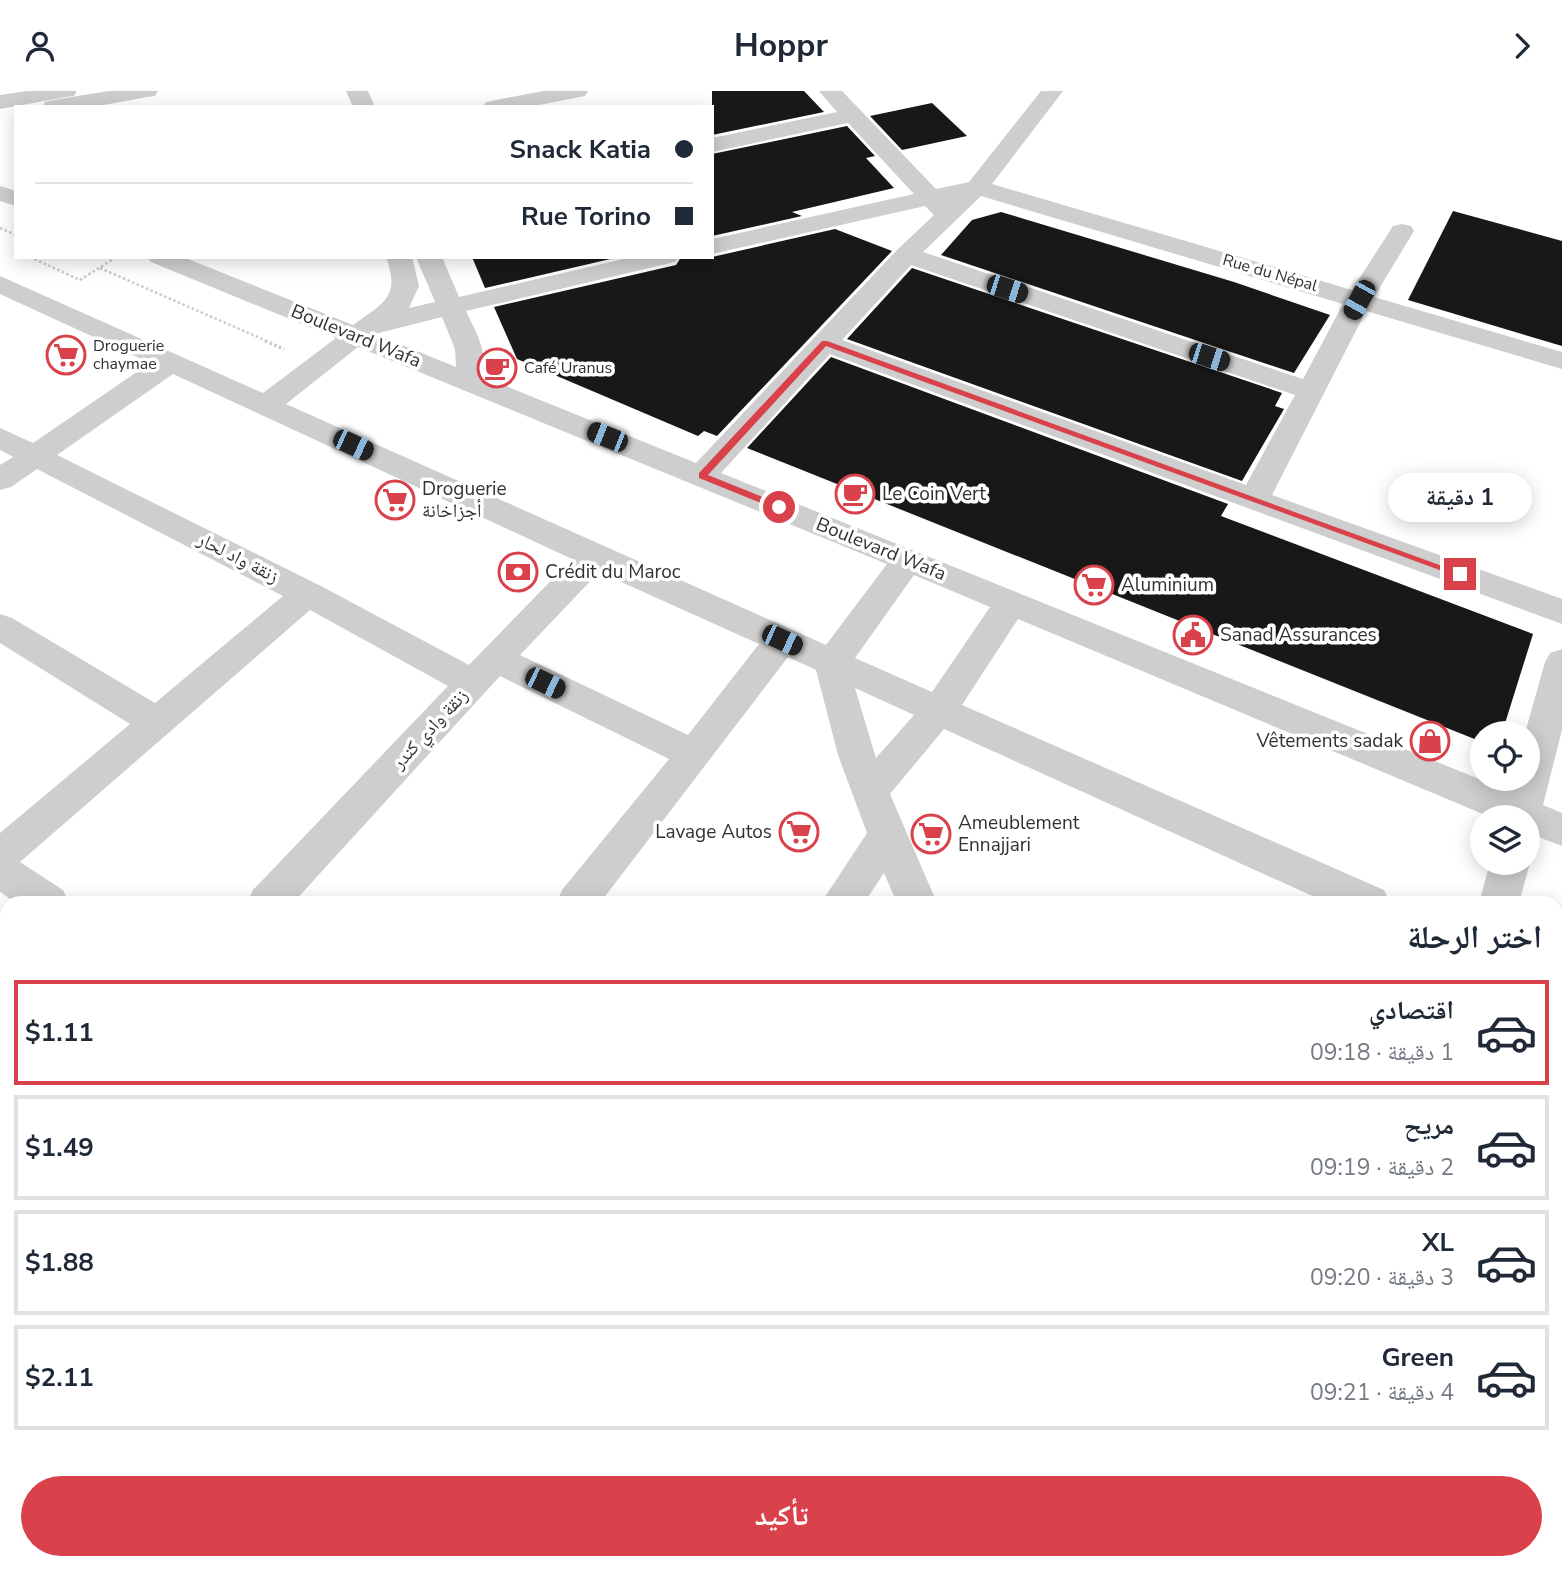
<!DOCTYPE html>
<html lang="ar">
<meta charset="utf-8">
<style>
:root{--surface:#fff;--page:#f6f6f7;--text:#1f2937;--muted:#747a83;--line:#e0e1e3;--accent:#d9424b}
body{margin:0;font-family:"Nunito Sans","Noto Naskh Arabic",sans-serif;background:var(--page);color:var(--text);direction:rtl;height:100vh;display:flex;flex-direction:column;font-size:26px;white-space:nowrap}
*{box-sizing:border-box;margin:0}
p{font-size:23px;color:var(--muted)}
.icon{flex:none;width:38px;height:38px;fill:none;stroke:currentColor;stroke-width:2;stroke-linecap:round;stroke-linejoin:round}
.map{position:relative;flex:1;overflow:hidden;direction:ltr}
.panel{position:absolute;left:0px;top:805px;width:1563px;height:674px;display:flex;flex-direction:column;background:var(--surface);border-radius:21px 21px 0 0;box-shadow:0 4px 18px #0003;direction:rtl}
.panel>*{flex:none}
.guide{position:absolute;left:14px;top:14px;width:700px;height:154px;border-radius:0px;box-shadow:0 4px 18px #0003;direction:rtl;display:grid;align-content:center;height:154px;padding:0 21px;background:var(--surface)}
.buttons{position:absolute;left:1470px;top:630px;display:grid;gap:14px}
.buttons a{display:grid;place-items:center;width:70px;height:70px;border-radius:50%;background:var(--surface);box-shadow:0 4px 18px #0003;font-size:35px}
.end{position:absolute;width:32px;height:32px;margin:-16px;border:9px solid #d9424b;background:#fff;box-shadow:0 0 0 4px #fff}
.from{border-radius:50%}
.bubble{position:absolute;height:49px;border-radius:24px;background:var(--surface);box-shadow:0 4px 18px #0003;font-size:23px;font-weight:700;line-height:49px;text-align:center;direction:rtl}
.car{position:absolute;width:21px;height:42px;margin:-21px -10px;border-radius:9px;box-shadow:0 0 5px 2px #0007;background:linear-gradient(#222 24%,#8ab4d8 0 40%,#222 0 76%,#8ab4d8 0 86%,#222 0)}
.guide b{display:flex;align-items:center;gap:24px;height:66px;font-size:26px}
.guide b+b{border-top:2px solid var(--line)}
.guide i{width:18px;height:18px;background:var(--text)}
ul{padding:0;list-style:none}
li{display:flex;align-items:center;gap:21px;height:105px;margin:0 14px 10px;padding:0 7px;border:4px solid var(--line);border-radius:0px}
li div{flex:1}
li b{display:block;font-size:26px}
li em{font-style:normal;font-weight:700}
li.selected{border-color:var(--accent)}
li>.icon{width:63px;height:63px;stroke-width:1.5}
h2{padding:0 21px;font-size:32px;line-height:84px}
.action{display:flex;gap:14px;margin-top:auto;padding:14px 21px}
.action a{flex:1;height:80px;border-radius:42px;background:var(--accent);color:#fff;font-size:28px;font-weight:700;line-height:80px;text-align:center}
header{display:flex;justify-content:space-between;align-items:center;height:91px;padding:0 21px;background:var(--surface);font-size:32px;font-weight:700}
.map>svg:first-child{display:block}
.building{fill:#181818}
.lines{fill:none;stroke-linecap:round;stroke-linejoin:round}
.path-far1{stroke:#cbcbcb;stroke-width:2.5;stroke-dasharray:2.5 2.5;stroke-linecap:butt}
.path{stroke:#cbcbcb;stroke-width:3.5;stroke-dasharray:2.5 2.5;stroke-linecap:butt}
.minor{fill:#cecece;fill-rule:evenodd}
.route{fill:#d9424b}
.labels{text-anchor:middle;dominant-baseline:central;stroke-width:7;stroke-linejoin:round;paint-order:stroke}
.far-street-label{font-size:16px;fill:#313131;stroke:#fff}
.far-poi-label{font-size:16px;fill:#313131;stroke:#fff;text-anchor:start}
.street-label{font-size:19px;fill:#313131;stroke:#fff}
.poi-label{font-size:19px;fill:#313131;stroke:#fff;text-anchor:start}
</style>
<header><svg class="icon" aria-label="forward" viewBox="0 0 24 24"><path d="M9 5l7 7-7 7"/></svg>Hoppr<svg class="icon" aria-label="person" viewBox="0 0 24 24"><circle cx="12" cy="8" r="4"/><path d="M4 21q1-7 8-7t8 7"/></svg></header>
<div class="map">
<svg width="1562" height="1478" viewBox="0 0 1562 1478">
<rect width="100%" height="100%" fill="#fff"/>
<g class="building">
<path d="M712,0H804L824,21L712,44Z"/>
<path d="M932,12L967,45L902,59L870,25Z"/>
<path d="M847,35L875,65L866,67L894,97L792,121L802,125L712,145V63Z"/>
<path d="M1453,120L1562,150V255L1408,209Z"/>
<path d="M1001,121L1234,191L1330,224L1294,282L941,164L972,129Z"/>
<path d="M835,138L892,160L717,345L704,340L698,345L517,268L494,216L676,174L681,166H712Z"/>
<path d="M472,166H619L485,197Z"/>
<path d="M912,177L1282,302L1275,315L1284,318L1242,390L847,248Z"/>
<path d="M831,266L1228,413L1221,425L1533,543L1502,642H1482V651L747,357Z"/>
</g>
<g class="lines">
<g class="path-far1">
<path d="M0,137L16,144"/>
<path d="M30,166L80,189L113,168L108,166"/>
<path d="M100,177L269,251"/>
</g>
<path class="path" d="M265,250L284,258"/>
<g class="minor">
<path d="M27,0H77L74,5L66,6L0,18V4Z"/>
<path d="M109,0H158L155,5L147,6L93,16H42L45,11L53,9Z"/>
<path d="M346,0H368L375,16H353Z"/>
<path d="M543,0H588L585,5L529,16H483L486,11Z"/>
<path d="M819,0H842L936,98L969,91L1041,0H1063L992,93L1352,199L1393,135L1402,133L1411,135L1414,140L1374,206L1562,261V278L1366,220L1272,404L1562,508V533L830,263L721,382L1509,700L1512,688H1528V642H1525L1545,571L1550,562L1562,558V639L1543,714L1562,722V755L1528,742V726H1490L1018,528L962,614L1384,799L1390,812H1328L944,638L890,703L937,812H897L884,782L864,812H821L867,742L838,664L816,579L788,566L600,812H556L562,799L669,668L500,585L293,812H247L253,799L448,595L310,519L20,771L63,799L69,812H16L0,801V742L130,633L0,552V523L12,527L155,612L283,505L37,378L11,396L0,399V374L13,366L0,359V337L33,352L150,272L0,203V185L263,302L336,247L151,171L147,166H183L353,234C383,212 401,207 386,166H412L419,195L409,217L435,211L416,166H442L459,206L632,166H679L675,171L466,220C476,242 489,261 481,285L696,372L897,159L934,124L925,115L712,163V148L914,103L848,32L712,61V47L837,21ZM981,105L1343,213L1303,288L923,161ZM911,174L1295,304L1246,394L842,249ZM442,226L455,258L456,276L375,243ZM358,256L887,473L826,554L286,313ZM173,283L572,468L469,574L319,494L57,364ZM599,481L759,553L688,644L520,564ZM914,484L990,516L932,601L855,567ZM855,597L914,624L876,667Z"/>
<path d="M0,95L16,100V115L0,110Z"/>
<path d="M1528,768L1530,772L1519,812H1479L1490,772H1528Z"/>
<path d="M1556,876L1562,879V919L1556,916Z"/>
<path d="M7,1058V1108L0,1111V1061Z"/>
<path d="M1556,1265L1562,1268V1320L1556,1317Z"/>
<path d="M367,1472H424L421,1478H364Z"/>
<path d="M464,1472H525L528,1478H467Z"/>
<path d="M968,1472H1030L1033,1478H971Z"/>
<path d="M1185,1472H1241L1244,1478H1188Z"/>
</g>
</g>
<path class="route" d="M822,250H827L1464,483L1456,485L826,255L708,384L783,414V418H776L699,387V382Z"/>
<defs>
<symbol id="supermarket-ring" viewBox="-11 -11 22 22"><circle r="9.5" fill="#fff" stroke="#d9424b" stroke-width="1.5"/><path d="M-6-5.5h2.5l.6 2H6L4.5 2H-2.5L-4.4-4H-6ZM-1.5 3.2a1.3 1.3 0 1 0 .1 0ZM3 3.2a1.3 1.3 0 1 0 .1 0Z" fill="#d9424b"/></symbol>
<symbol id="cafe-ring" viewBox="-11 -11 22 22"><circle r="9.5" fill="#fff" stroke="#d9424b" stroke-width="1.5"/><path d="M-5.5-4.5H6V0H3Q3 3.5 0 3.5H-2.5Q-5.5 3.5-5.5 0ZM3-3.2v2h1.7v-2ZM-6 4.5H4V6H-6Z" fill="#d9424b"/></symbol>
<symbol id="bank-ring" viewBox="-11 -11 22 22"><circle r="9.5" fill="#fff" stroke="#d9424b" stroke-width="1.5"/><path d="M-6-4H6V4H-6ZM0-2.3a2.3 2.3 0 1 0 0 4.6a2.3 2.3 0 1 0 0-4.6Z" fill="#d9424b"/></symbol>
<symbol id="civic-ring" viewBox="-11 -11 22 22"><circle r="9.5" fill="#fff" stroke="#d9424b" stroke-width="1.5"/><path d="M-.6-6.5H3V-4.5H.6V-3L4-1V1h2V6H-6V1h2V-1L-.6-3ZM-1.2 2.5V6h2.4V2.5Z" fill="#d9424b"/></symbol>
<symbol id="shop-ring" viewBox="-11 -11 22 22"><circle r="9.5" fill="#fff" stroke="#d9424b" stroke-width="1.5"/><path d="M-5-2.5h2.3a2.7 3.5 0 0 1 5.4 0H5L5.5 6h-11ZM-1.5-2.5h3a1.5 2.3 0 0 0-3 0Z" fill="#d9424b"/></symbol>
</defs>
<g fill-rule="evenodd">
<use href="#supermarket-ring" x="44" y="242" width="44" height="44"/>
<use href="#cafe-ring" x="475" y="255" width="44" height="44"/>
<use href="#cafe-ring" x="833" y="381" width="44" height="44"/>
<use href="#supermarket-ring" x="373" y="387" width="44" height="44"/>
<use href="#bank-ring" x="496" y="459" width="44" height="44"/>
<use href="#supermarket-ring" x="1072" y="472" width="44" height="44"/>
<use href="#civic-ring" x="1171" y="522" width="44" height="44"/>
<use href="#shop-ring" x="1408" y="628" width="44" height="44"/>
<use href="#supermarket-ring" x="777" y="719" width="44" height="44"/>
<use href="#supermarket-ring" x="909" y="721" width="44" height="44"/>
</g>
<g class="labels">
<g class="far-street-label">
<text transform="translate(1270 182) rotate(16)">Rue du Népal</text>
</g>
<g class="far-poi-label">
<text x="93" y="255">Droguerie<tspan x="93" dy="18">chaymae</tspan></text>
<text x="524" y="277">Café Uranus</text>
</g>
<g class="street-label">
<text transform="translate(356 245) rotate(22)">Boulevard Wafa</text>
<text transform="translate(881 458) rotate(22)">Boulevard Wafa</text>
<text transform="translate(238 467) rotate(27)">زنقة واد لحار</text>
<text transform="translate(430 638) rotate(-47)">زنقة وادي كندر</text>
</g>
<g class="poi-label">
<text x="422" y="398">Droguerie<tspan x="422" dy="22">أجزاخانة</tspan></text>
<text x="882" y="403">Le Coin Vert</text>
<text x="545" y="481">Crédit du Maroc</text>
<text x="1121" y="494">Aluminium</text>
<text x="1220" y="544">Sanad Assurances</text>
<text x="1403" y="650" text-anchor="end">Vêtements sadak</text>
<text x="958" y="732">Ameublement<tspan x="958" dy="22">Ennajjari</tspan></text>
<text x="772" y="741" text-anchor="end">Lavage Autos</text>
</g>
</g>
</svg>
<div class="buttons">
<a><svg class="icon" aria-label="locate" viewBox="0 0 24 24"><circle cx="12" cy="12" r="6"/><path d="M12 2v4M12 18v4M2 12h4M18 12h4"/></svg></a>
<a><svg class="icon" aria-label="layers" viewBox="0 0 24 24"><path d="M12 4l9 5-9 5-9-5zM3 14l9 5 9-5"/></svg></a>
</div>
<i class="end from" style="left:779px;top:416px"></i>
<i class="end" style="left:1460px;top:483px"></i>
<div class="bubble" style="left:1388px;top:382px;width:144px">1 دقيقة</div>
<i class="car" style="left:1007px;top:198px;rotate:108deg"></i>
<i class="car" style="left:1359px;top:209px;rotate:209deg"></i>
<i class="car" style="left:1209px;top:266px;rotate:108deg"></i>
<i class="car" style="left:607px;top:346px;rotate:292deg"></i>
<i class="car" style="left:353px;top:354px;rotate:115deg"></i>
<i class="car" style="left:782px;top:549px;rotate:115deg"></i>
<i class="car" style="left:545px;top:592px;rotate:116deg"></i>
<div class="guide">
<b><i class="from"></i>Snack Katia</b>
<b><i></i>Rue Torino</b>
</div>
<section class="panel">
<h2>اختر الرحلة</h2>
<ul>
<li class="selected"><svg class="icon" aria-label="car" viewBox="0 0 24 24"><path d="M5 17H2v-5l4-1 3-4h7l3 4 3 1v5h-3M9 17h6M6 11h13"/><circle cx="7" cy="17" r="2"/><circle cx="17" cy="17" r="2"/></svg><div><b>اقتصادي</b><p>1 دقيقة · 09:18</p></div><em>$1.11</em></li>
<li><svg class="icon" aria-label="car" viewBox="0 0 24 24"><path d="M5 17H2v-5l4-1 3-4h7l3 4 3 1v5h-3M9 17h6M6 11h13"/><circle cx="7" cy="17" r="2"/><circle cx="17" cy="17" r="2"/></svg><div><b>مريح</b><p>2 دقيقة · 09:19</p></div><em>$1.49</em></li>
<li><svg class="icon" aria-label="car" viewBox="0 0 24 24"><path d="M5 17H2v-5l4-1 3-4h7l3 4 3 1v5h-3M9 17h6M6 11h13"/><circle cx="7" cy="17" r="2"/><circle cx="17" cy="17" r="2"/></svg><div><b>XL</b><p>3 دقيقة · 09:20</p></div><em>$1.88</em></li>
<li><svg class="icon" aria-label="car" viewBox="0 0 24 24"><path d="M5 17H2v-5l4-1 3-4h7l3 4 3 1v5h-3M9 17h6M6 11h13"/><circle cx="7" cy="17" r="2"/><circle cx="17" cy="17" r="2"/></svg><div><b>Green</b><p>4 دقيقة · 09:21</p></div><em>$2.11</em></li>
</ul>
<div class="action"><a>تأكيد</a></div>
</section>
</div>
